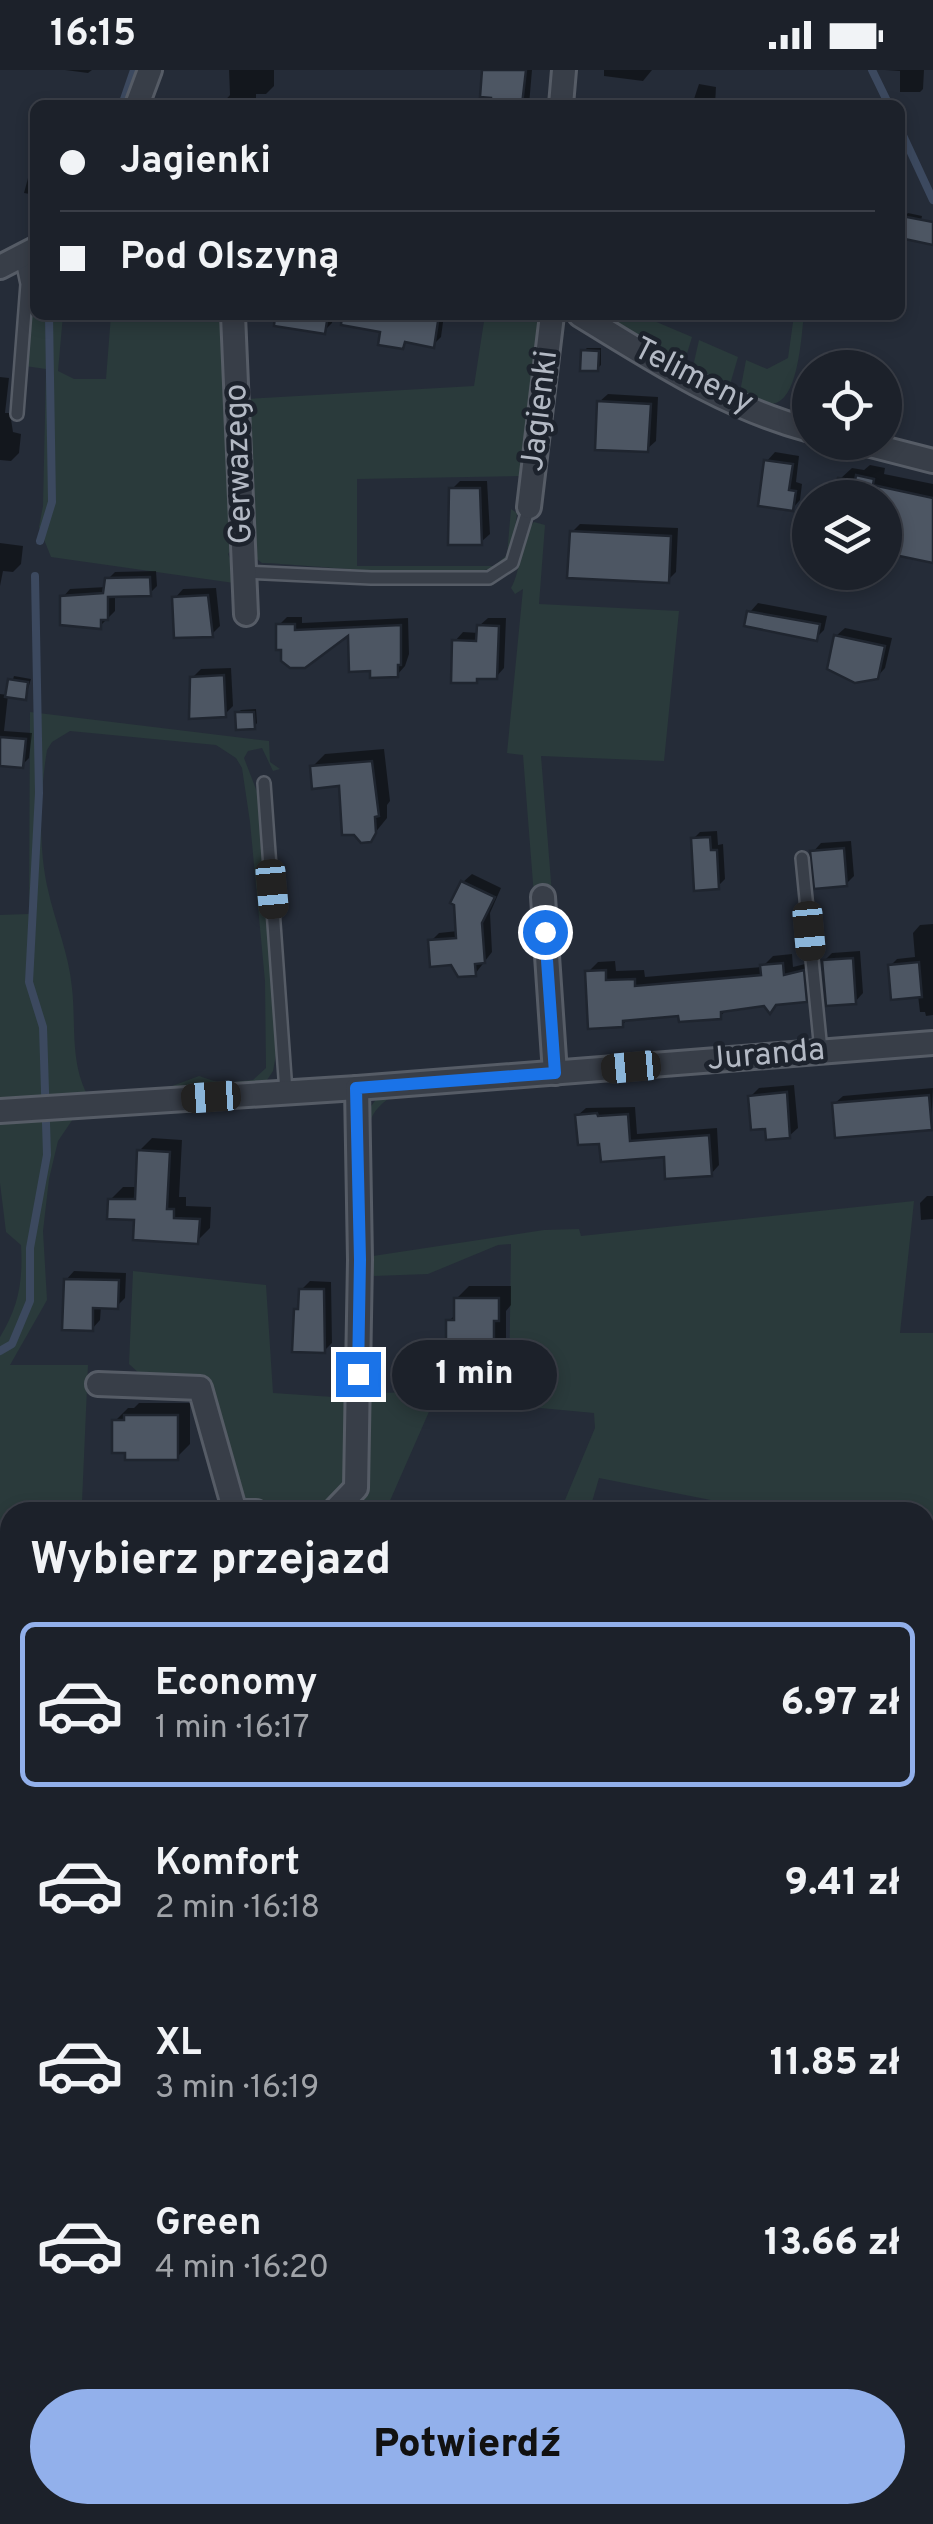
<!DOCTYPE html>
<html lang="pl">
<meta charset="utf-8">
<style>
:root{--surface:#1c212a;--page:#252932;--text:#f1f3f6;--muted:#a0a3a8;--line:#3a3e47;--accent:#92b0eb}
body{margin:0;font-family:Overpass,sans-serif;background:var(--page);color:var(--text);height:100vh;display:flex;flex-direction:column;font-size:38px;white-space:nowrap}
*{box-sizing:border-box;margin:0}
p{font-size:32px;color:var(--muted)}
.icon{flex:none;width:55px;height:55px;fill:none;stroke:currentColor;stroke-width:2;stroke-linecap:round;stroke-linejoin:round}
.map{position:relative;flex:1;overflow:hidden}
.details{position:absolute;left:0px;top:1432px;width:935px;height:1022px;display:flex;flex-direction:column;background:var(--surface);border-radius:30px 30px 0 0;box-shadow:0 5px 15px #0003,0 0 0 2px var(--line)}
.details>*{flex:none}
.top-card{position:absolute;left:30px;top:30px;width:875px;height:220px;border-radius:15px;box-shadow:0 5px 15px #0003,0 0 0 2px var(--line);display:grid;align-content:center;height:220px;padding:0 30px;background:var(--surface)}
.controls{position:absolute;left:792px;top:280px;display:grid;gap:20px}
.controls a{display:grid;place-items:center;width:110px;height:110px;border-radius:50%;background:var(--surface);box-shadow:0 5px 15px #0003,0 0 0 2px var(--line);font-size:50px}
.end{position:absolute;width:45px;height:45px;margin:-22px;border:12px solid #1a73e8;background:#fff;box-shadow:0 0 0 5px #fff}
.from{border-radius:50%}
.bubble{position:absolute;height:70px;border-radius:35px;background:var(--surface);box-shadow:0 5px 15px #0003,0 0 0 2px var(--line);font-size:32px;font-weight:800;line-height:70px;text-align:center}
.car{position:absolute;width:30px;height:60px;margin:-30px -15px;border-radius:12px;box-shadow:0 0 8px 2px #0007;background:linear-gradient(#222 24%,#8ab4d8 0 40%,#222 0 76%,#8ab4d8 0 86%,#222 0)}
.top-card b{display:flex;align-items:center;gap:35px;height:95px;font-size:38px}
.top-card b+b{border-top:2px solid var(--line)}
.top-card i{width:25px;height:25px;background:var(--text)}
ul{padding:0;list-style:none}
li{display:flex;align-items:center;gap:30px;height:165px;margin:0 20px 15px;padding:0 10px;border:5px solid transparent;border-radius:15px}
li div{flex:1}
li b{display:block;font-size:38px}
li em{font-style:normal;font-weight:800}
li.current{border-color:var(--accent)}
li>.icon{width:90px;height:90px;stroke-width:1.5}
h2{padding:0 30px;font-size:45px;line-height:120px}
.action{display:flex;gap:20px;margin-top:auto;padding:20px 30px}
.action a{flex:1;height:115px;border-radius:60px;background:var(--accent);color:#111;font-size:40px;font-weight:800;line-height:115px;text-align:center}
.status{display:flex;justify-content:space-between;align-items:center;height:70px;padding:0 50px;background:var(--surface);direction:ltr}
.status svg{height:28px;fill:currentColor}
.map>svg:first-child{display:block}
.green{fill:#2a3a3b;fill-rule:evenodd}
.shadow{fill:#0007}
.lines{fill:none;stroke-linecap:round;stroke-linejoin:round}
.stream{stroke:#3c495f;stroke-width:8}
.building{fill:#4d5663;stroke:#1f252f;stroke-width:2.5}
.lane-casing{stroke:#565c66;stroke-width:16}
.street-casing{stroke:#565c66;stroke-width:28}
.secondary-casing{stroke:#565c66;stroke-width:35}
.lane{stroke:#383e48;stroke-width:11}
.street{stroke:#383e48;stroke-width:22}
.secondary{stroke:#474d5b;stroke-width:30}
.route{stroke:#1a73e8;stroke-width:12}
.labels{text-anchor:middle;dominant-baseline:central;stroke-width:9;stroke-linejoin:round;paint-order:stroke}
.street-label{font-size:32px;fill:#b3b9c4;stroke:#1d232d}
</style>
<div class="status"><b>16:15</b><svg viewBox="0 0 49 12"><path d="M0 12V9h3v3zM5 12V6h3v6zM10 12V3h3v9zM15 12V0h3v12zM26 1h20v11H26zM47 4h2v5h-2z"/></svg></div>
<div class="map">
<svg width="933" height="2454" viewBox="0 0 933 2454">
<rect width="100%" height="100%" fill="#252c38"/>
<g class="green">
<path d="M35,190V245H63L58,301L74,309H106L111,245H227L234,477L228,484L233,495L234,513L51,487L39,457L43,436L46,299L25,296L29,202Z"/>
<path d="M485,245H540L523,406L357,409V496H494L507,485L511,439L517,443C515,459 514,483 501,494C478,514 302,494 262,493L251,484L247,329L474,316Z"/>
<path d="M596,245H640L692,267L683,297Z"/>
<path d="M794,245H804C801,266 799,333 771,334C761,334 749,326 740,322L746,290L767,299L788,288Z"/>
<path d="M699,270L738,287L729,318L692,301Z"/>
<path d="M534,452L545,455L539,534L679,541L664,691L541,686L552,824L534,826L523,685L507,683L523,519L515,524L511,518C522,499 519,468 534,452Z"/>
<path d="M30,642L269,671L270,692L280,699L273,701L262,678L248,681L244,688L259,727L273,909L277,979L273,1001L265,1013L0,1036V845L29,844ZM70,661L216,675L236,688L242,698L250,752L265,911L266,998L253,1010L220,1013L199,1006L167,1018L87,1024C70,991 76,953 72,918C69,884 55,852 48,820C38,777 40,723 47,680L52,672Z"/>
<path d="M380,1024L393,1026C383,1032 376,1038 371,1049C362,1071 368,1161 373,1186L544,1160L579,1159L581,1166L914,1131L900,1263H933V1658L925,1657V1442H771L599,1408L589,1442H560L595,1358L594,1343L435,1328L385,1442H369L362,1433L369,1323L509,1321L511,1174L498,1175L428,1204L374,1206L368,1187L366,1043Z"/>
<path d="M77,1043L58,1071L49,1109L43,1161L47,1230L10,1295H88L82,1432L225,1436L227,1442H10V1717H0V1267C19,1236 23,1211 21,1175L6,1162L0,1113V1047Z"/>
<path d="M133,1201L266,1215L273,1323L348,1328L342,1426L328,1437L248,1436L242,1432L209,1312L142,1306L129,1294Z"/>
<path d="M0,1817H10V1928L1,1931Z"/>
<path d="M10,2402V2445H123L82,2454H0V2406Z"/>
</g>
<g class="shadow">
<path d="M65,0H92L88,3Z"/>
<path d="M229,0H274V16L266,24H256V35H221L230,25Z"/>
<path d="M485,0H532L529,35H493Z"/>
<path d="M604,0H652L643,11L604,6Z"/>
<path d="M885,0H924L923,19L920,22H900V1Z"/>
<path d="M699,14L716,17L715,35H692Z"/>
<path d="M35,82V125L24,123Z"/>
<path d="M908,143L922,146L918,165L904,147Z"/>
<path d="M276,245H333L332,253L324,261Z"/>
<path d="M375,245H444L441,267L433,275L408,270L403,276Z"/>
<path d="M587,278H601V295L597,299L583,281Z"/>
<path d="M0,307L9,308L5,343H10L13,362L21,364L19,383L11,391L0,390Z"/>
<path d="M608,324L658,327L656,371L647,379L599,332Z"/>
<path d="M775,382L799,386L796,412L802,414L800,430L792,439L767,391Z"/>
<path d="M870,395L885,398L884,404L933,414V490L885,481V428L840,409L852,398L864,400Z"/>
<path d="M460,411H487L490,464L481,472L452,419Z"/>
<path d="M580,454L678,458L676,502L668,510L572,462Z"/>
<path d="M0,473L23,476L21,494L13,502L3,501L0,516Z"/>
<path d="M156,501L157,516L150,523L115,524V541L100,556L63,527L70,519L106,517L107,510L115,502Z"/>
<path d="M216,518L220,556L212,564L175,528L183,519Z"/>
<path d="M758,533L827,546L824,560L816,568L750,542Z"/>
<path d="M287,547H302V553L408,548L409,584L405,596L397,605L350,562L305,596L279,555Z"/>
<path d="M488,548H506L504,598L496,607L480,606L476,611L455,571L463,562L479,563V556Z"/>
<path d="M845,558L892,568L885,598L877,607L836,566Z"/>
<path d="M231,598L233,636L225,644L192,608L201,599Z"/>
<path d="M14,606L31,609L25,628L8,625L4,661L32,663L29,688L22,695L0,693V624L8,625Z"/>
<path d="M256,639L257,653L254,657L237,643L241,640Z"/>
<path d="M384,679L390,731L387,735V748L370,769L341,713L312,697L325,684Z"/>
<path d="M717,761L718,775L723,774L725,809L718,816L693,769L700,762Z"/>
<path d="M851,771L854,806L846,814L813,782L821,773Z"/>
<path d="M472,804L501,818L490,843L492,882L475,904L453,893L431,871L439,863L458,861L463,812Z"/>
<path d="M933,854V945L926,946L925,942H920L918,925L890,896L897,889L915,887L913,863L920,855Z"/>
<path d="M860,881L863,923L855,932L824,891L832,883Z"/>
<path d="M792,884L793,897L813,892L816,920L806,930L728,939L720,946L680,944L629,948L622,955L588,902L598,892L615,891L616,901L644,900L645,907L762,897L773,886Z"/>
<path d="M794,1015L798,1058L789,1066L767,1056L750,1027L759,1018Z"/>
<path d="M933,1018L931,1058L834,1034L843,1026Z"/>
<path d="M635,1037L637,1064L717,1058L719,1095L711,1104L666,1085L601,1071L577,1046L586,1038Z"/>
<path d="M152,1068L182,1070L179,1127H186V1136L211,1137L210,1158L197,1171L136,1148L110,1130L123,1117H138L139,1081Z"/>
<path d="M927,1126H933V1149L921,1150L920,1133Z"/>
<path d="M74,1201L126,1203L125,1228L117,1236H101L100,1250L92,1259L66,1210Z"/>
<path d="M310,1211L331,1212L332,1273L324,1281L296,1240L301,1235V1220Z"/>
<path d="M469,1216H511V1235L506,1241V1271L493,1284L475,1283L465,1294L449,1251L456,1244V1229Z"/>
<path d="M139,1333H190V1374L177,1387L115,1351L128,1338H134Z"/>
<path d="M0,1750H10V1801L0,1800Z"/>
<path d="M925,1856L926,1860L933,1858V1894L925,1896Z"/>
<path d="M10,1957V2002L3,2005L0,1960Z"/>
<path d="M0,2111H10L6,2176L0,2181Z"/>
<path d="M579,2445H617L619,2454H581Z"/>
<path d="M249,2447V2454H258H206L220,2449Z"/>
<path d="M846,2447V2454H815L819,2450Z"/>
</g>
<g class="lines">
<g class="stream">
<path d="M872,0L889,35"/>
<path d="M122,35L134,0"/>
<path d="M900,59L933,130"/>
<path d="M40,471L52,432L49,245"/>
<path d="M0,1281L12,1274L30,1231V1178L47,1085L43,957L29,912L39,723L35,506"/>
<path d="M925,1724L933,1721"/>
</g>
</g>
<g class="building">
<path d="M482,0H526L522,35H491V28L480,27Z"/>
<path d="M902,146L933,152V175L900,168Z"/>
<path d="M275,245H328L325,264L274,256Z"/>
<path d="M342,245H439L434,278L405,272L403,279L378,275L380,262L341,255Z"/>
<path d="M581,280L599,281L598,301H580Z"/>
<path d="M597,331L651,334L648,382L595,380Z"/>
<path d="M764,390L793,394L789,420L796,421L793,441L758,436Z"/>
<path d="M856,405L874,409L873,415L933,428V493L885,483V428H834L838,408L855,411Z"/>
<path d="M449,418H480L482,475H448Z"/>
<path d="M570,461L671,466L669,513L567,508Z"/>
<path d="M150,507L151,526L108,527V550H101V559L60,555V526L103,523L105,508Z"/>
<path d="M208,525L213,567L174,568L172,527Z"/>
<path d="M747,541L820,554L817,571L744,556Z"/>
<path d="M276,554H295V560L401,555V595H398V607L370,608V601L349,602L348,566L305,598H290L281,591V580H276Z"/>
<path d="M477,555L499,556L497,609H477V613H451L452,570L476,571Z"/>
<path d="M834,565L885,576L878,609L855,613L827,599Z"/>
<path d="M224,605L226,647L189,649L190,607Z"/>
<path d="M8,609L28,612L26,630L5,627Z"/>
<path d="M235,642H254L255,659L236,660Z"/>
<path d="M0,667L26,669L23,698L0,696Z"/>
<path d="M372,691L379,746L375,747L376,763L371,772L361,773L354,765H342L339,716L312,719L310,696Z"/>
<path d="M710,767L711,780H717L719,819L694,821L691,768Z"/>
<path d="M844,778L847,816L814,819L810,781Z"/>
<path d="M461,811L495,827L482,853L485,893L475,894L476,906L458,907L451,895L430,897L428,870L456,868L454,835L450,833Z"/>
<path d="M853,888L856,934L826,936L822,890Z"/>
<path d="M919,892L922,927L891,930L888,895Z"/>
<path d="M783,893L784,905L804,900L807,932L776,935L770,944L764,936L721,942V949L679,952L678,946L623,951V957L588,959L585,901L606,900V910L635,909V916L761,905L760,895Z"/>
<path d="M787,1022L790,1068L766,1070L765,1059L751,1060L748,1026Z"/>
<path d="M929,1025L932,1060L835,1068L832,1033Z"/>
<path d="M597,1043L598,1046L628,1044L630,1071L709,1065L712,1106L665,1109L664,1087L601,1092L599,1074L578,1075L575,1045Z"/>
<path d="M137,1080L170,1082L167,1139H174V1148L200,1149L198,1174L133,1170L134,1150L107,1149L108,1129H135Z"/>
<path d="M64,1209L119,1210L118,1239L93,1238V1261L62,1260Z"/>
<path d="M299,1219H324L325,1283L292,1282L294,1239H298Z"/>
<path d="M454,1228H499V1251H494V1286H466V1296H446V1250H454Z"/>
<path d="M124,1345H178V1390H125V1383H112V1350H124Z"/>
</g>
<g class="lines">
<defs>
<g id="lane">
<path d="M17,344L27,214L21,186"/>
<path d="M244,502L371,508H489L512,493L529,437"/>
<path d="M264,713L286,1022"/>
<path d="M802,788L821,981"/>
<path d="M925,1663L933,1665"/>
<path d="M496,2445L500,2454"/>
</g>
<g id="street">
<path d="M137,35L150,0"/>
<path d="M561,35L564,0"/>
<path d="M0,197L35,179"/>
<path d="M233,245L246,544"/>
<path d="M580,245C654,290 726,338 810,360"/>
<path d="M859,372L933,391"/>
<path d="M529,437L552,245"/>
<path d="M543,827L555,1003"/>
<path d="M0,1041L357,1018L933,973"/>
<path d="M98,1314L200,1318L235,1442H256"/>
<path d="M333,1442L356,1418L360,1190L357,1018"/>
<path d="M925,2077L933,2054"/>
<path d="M923,2445V2454"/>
</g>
<g id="secondary">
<path d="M925,1700L933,1697"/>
<path d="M0,2054L10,2050"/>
</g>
</defs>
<use href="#lane" class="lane-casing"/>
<use href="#street" class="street-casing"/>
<use href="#secondary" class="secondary-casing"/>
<use href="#lane" class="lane"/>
<use href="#street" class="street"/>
<use href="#secondary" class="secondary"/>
</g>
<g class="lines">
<path class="route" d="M358,1304L360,1190L356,1018L555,1003L545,862"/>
</g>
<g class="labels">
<g class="street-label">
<text transform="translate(693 307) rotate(27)">Telimeny</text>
<text transform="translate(541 341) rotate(-83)">Jagienki</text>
<text transform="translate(240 394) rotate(-92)">Gerwazego</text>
<text transform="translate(766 986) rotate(-5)">Juranda</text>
</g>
</g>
</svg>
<div class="controls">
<a><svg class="icon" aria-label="locate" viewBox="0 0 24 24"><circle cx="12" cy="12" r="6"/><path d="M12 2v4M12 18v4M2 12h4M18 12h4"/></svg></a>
<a><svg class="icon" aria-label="layers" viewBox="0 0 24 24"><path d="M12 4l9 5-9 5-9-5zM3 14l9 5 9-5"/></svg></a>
</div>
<i class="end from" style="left:545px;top:862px"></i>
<i class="end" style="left:358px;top:1304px"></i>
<div class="bubble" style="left:392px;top:1270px;width:165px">1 min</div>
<i class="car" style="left:272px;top:819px;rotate:175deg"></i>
<i class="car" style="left:809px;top:861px;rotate:175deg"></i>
<i class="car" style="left:631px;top:997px;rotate:265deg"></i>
<i class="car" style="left:211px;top:1027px;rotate:266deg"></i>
<div class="top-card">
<b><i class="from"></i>Jagienki</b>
<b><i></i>Pod Olszyną</b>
</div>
<section class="details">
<h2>Wybierz przejazd</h2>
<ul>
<li class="current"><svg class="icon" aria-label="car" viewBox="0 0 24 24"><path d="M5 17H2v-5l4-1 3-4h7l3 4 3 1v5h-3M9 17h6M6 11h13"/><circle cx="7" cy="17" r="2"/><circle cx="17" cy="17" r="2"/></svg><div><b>Economy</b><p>1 min · 16:17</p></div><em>6.97 zł</em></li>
<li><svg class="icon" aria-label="car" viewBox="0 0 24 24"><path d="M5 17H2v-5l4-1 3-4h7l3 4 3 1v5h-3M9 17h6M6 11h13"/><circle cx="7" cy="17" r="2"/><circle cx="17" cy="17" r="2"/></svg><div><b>Komfort</b><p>2 min · 16:18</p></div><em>9.41 zł</em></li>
<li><svg class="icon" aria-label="car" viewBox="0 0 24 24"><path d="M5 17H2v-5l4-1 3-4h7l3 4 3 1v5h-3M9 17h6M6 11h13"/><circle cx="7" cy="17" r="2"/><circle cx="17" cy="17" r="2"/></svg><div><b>XL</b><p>3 min · 16:19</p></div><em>11.85 zł</em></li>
<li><svg class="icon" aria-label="car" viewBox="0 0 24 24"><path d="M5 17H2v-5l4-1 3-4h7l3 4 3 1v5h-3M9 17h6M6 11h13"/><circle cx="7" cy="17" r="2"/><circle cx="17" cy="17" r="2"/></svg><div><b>Green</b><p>4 min · 16:20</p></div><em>13.66 zł</em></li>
</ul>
<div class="action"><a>Potwierdź</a></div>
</section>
</div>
